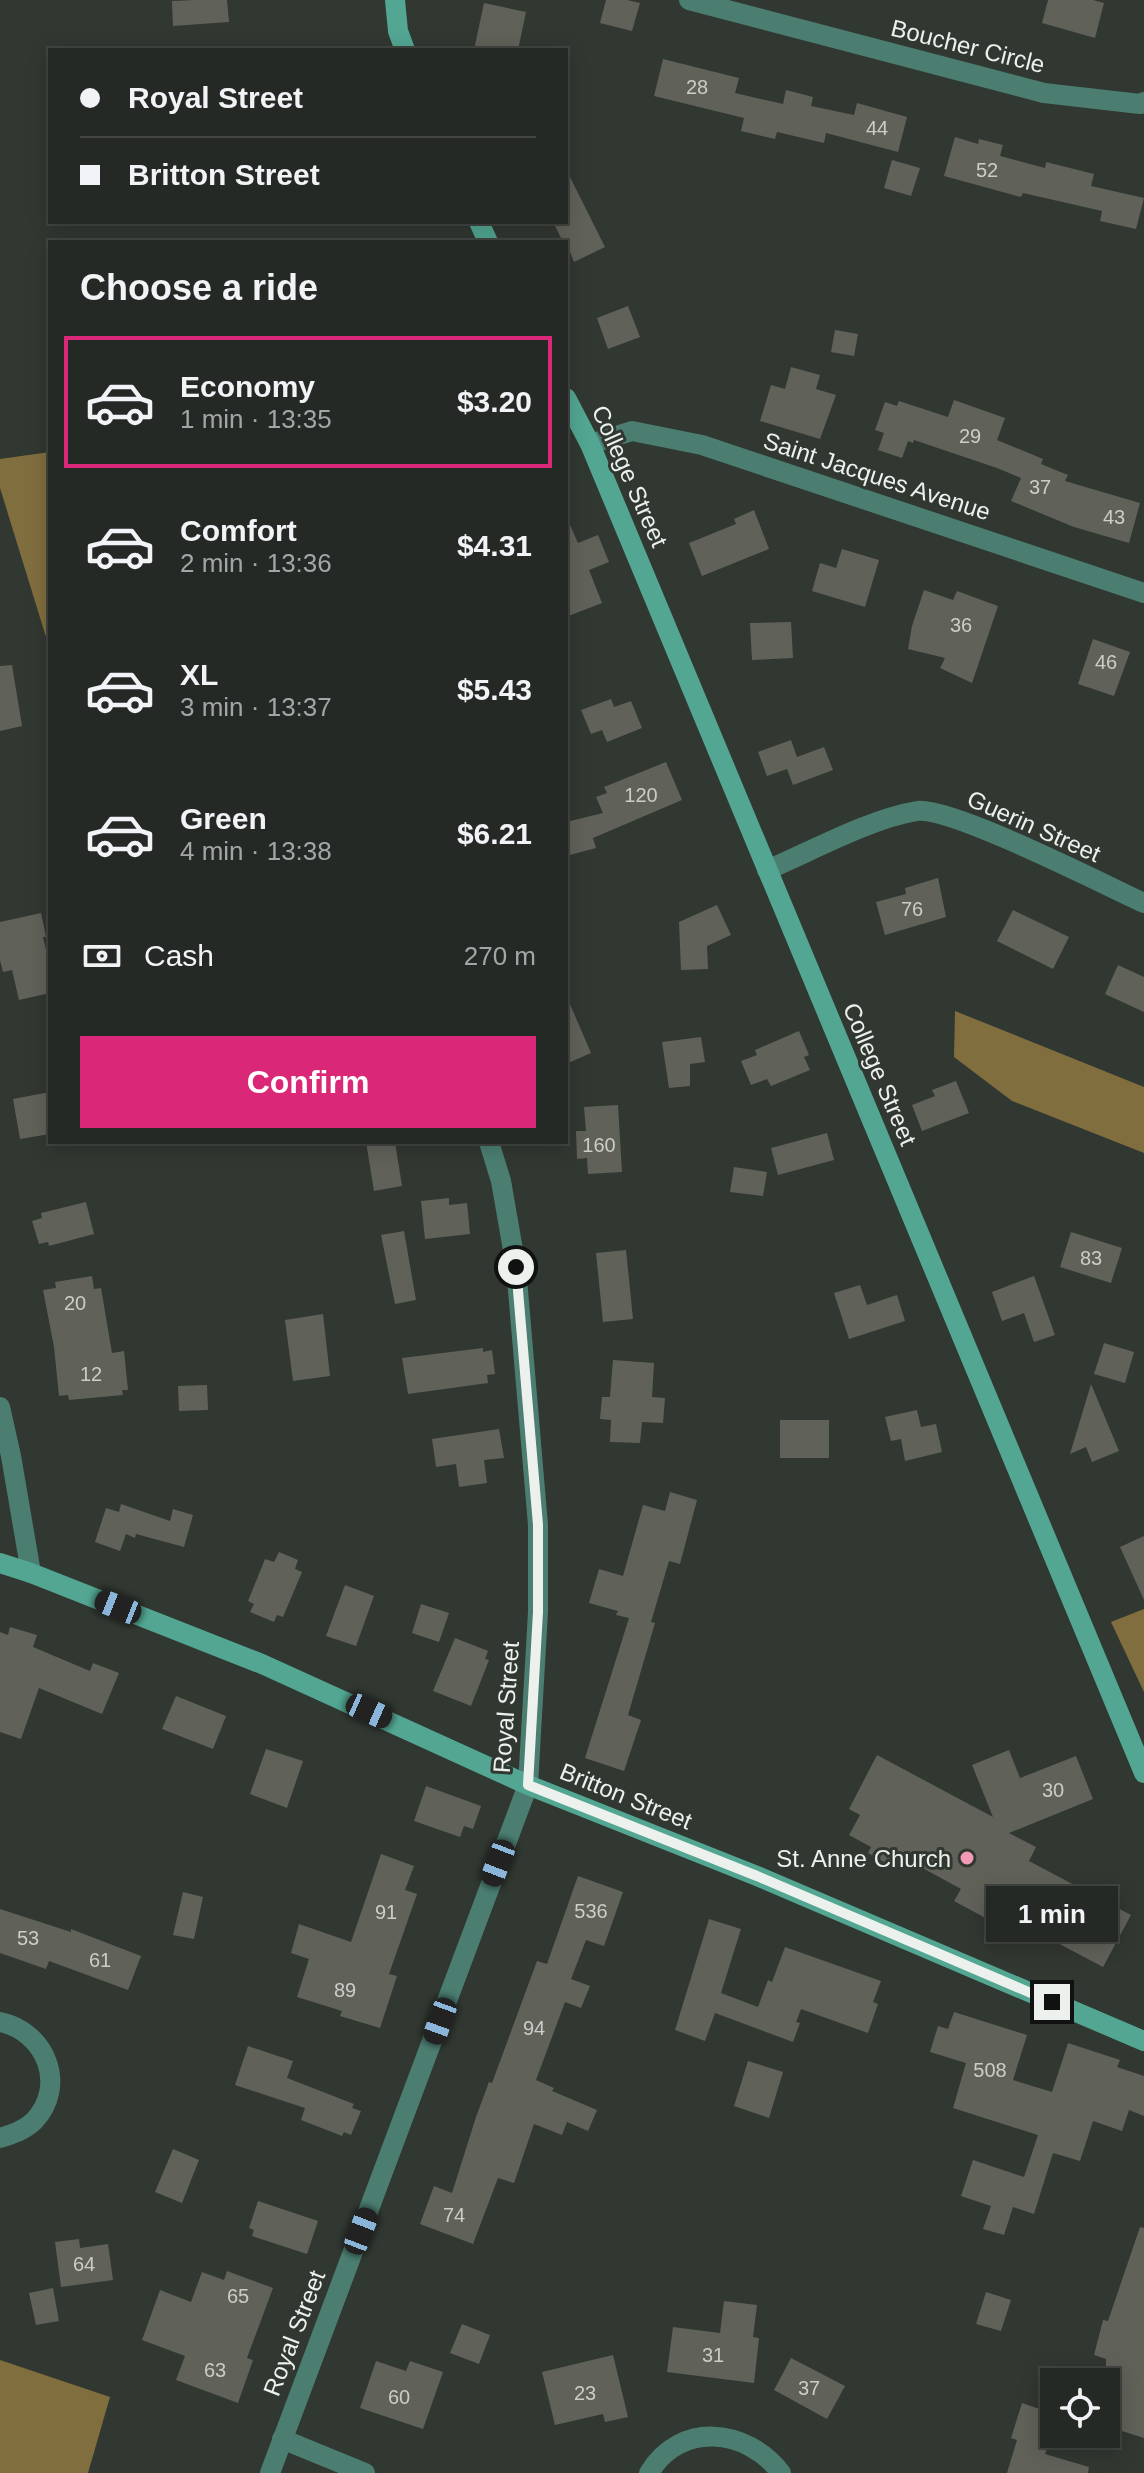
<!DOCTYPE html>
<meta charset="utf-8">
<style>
:root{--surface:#252925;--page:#2d312d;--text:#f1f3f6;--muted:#a3a6a7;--line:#424542;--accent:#db2777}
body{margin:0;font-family:Arial,sans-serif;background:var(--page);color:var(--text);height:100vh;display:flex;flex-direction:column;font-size:30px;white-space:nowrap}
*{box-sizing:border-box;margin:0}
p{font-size:26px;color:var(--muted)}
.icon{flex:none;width:44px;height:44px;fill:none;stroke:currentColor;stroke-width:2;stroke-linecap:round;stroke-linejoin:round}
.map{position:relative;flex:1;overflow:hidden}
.drawer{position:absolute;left:48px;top:240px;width:520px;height:904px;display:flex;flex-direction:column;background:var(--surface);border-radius:0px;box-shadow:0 4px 20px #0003,0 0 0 2px var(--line)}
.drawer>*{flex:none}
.hud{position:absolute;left:48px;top:48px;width:520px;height:176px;border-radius:0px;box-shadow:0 4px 20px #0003,0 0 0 2px var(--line);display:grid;align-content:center;height:176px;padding:0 32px;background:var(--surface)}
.controls{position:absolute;left:1040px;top:2368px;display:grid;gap:16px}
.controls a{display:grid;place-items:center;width:80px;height:80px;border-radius:0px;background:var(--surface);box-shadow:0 4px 20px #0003,0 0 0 2px var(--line);font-size:40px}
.end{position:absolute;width:36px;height:36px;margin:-18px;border:10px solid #edf1ed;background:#111;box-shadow:0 0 0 4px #111}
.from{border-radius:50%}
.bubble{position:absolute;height:56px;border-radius:0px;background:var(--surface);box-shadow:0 4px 20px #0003,0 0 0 2px var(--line);font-size:26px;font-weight:700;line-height:56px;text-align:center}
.car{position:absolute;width:24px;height:48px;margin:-24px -12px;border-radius:10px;box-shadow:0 0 6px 2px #0007;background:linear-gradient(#222 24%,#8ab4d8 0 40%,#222 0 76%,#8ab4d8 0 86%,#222 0)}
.hud b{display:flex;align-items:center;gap:28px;height:76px;font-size:30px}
.hud b+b{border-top:2px solid var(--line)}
.hud i{width:20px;height:20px;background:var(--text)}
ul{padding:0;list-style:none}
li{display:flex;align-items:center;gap:24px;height:132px;margin:0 16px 12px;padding:0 16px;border:4px solid transparent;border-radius:0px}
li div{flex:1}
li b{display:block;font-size:30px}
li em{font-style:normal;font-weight:700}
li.selected{border-color:var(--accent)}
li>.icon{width:72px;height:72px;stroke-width:1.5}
h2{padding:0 32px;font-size:36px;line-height:96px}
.pay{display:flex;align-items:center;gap:20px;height:88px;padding:0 32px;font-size:30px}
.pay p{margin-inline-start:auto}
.action{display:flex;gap:16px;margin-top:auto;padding:16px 32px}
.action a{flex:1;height:92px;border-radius:0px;background:var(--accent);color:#fff;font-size:32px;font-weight:700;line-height:92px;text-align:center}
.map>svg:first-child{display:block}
.forest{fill:#816e3f}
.building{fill:#60625a}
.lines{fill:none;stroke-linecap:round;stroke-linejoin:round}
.street{stroke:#4b7e71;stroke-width:20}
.secondary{stroke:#52a692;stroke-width:20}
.route{stroke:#edf1ed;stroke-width:10}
.poi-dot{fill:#f09ab5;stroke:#313731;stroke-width:3}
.labels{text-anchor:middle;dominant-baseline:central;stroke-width:6;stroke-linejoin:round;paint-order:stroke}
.number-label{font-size:20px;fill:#cacdc8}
.street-label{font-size:24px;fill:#edf1ed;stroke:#313731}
.poi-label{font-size:24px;fill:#edf1ed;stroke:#313731;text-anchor:end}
</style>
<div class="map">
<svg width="1144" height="2473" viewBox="0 0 1144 2473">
<rect width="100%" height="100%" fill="#313731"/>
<g class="forest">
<path d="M50,452V650L0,488V459Z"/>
<path d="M955,1011L1144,1087V1153L1012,1101L954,1057Z"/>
<path d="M1144,1609V1692L1111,1622Z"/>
<path d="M0,2360L110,2397L88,2473H0Z"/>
</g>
<g class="building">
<path d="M196,0H227L229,22L173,26L172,1Z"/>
<path d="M606,0H627L640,3L632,31L600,23Z"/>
<path d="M1048,0H1093L1104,3L1095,38L1042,23Z"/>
<path d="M484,3L526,12L518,50H474Z"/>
<path d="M663,59L739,78L735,93L783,104L786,90L813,97L811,106L854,115L857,103L907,117L898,152L826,133L824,143L777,132L775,139L741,131L744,118L654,96Z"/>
<path d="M955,137L978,144L979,139L1003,145L1000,156L1045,168L1046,162L1094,174L1091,186L1144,198L1136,229L1100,221L1102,211L1023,193L1021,197L944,176Z"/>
<path d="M892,160L920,168L911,196L884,188Z"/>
<path d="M566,169L605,247L574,262L566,242H563L553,222H566Z"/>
<path d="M628,306L640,337L608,349L597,318Z"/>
<path d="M835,330L858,334L854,356L831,352Z"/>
<path d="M791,367L820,375L816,389L836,395L820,439L760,421L771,385L785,389Z"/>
<path d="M954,400L1005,418L997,440L1043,459L1041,464L1068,475L1065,481L1140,503L1129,543L1074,527L1011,501L1021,478L997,468L914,440L913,443L908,441L902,458L878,450L884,433L875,430L885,402L897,406L899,401L948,417Z"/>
<path d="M754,510L769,549L702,576L689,543L736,524L734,519Z"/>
<path d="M566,516L578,543L598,535L609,562L589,570L602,603L566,617Z"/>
<path d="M842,549L879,560L865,607L812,591L820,563L836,568Z"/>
<path d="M924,590L953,600L957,591L998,606L972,683L940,668L945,658L908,649L912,626Z"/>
<path d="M791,622L793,658L752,660L750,623Z"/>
<path d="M1093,639L1130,652L1114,696L1078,684Z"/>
<path d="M12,665L22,726L0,731V666Z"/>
<path d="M611,699L614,707L631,701L642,728L607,742L602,730L591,734L581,710Z"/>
<path d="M791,740L797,757L824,747L833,770L793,785L787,769L767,776L758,752Z"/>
<path d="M666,762L682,800L593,838L596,848L566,856V822L603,813L596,797L607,793L604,787Z"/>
<path d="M938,878L946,917L885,935L876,902L906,894L905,888Z"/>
<path d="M717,905L731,935L707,946L708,969L681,970L679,922Z"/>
<path d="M1013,910L1069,937L1053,969L997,941Z"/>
<path d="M41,913L46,937H43L50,967V993L19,1000L12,970L3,972L0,960V922Z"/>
<path d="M1118,965L1144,977V1012L1105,994Z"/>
<path d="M566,995L591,1053L566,1064Z"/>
<path d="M799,1031L809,1055L804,1057L810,1070L771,1086L767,1079L751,1085L741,1061L757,1055L755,1050Z"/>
<path d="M701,1037L705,1062L690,1064V1086L669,1088L662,1042Z"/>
<path d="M956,1081L969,1113L922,1131L912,1105L935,1096L932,1090Z"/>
<path d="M50,1092V1134L20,1139L13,1099Z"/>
<path d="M618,1105L622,1172L588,1174L587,1158L577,1159L576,1131H586L584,1107Z"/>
<path d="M827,1133L834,1160L778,1175L771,1148Z"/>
<path d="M366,1142H395L402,1186L374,1191Z"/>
<path d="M734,1167L767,1172L763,1196L730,1192Z"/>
<path d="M449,1198V1205L467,1203L470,1234L425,1239L421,1201Z"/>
<path d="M86,1202L94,1234L49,1246L48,1242L39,1244L32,1221L42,1218L41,1213Z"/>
<path d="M404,1231L416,1300L395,1304L381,1235Z"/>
<path d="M1071,1232L1122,1248L1111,1283L1060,1267Z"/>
<path d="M626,1250L633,1319L603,1322L596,1253Z"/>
<path d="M92,1276L94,1289L101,1288L112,1353L124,1351L128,1390H122L123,1395L69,1400L68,1395L59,1396L54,1347L43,1290L56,1288L55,1282Z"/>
<path d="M1034,1276L1055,1335L1034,1342L1024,1313L1002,1321L992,1292Z"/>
<path d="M860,1285L867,1305L897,1295L905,1321L849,1339L834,1293Z"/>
<path d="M323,1314L330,1376L293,1381L285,1320Z"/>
<path d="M1104,1343L1134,1352L1125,1383L1094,1374Z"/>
<path d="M483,1348V1352L492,1350L495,1374L487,1375L488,1383L408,1394L402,1358Z"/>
<path d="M613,1360L654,1363L652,1397L665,1398L663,1423L642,1422L640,1443L610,1442L611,1420L600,1419L602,1397H610Z"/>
<path d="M1091,1384L1119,1451L1092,1462L1086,1447L1070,1454Z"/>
<path d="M207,1385L208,1410L179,1411L178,1386Z"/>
<path d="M917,1410L921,1427L936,1424L942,1452L905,1461L901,1439L891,1441L885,1417Z"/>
<rect x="780" y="1420" width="49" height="38"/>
<path d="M499,1429L504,1458L484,1460L487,1483L459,1487L456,1464L436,1467L432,1439Z"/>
<path d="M670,1492L697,1500L680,1564L669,1561L651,1622L655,1623L628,1715L641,1720L624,1771L585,1758L629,1618L616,1615L618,1611L589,1603L599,1569L623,1576L643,1505L665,1511Z"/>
<path d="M121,1504L170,1521L173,1509L193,1515L184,1547L136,1534L135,1538L126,1534L120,1551L95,1542L106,1508L119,1512Z"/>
<path d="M1144,1536V1600L1120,1547Z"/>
<path d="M279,1552L298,1560L295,1569L302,1572L283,1617L277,1615L274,1622L250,1612L254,1604L248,1601L265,1559L274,1562Z"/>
<path d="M345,1585L374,1596L356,1646L326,1636Z"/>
<path d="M421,1604L449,1613L439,1642L412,1633Z"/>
<path d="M10,1627L37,1635L33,1647L90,1671L93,1663L119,1673L102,1714L39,1688L21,1739L0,1732V1632L8,1635Z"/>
<path d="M455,1638L488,1651L485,1659L489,1660L471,1706L433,1691Z"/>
<path d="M176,1696L226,1716L213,1749L162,1729Z"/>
<path d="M266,1749L303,1761L287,1808L250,1794Z"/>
<path d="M1009,1750L1020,1778L1076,1756L1093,1799L1009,1833L1036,1847L1029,1861L1131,1915L1103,1967L999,1912L993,1922L954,1901L961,1889L897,1854L891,1866L868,1853L871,1847L849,1835L860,1815L849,1809L877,1755L993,1817L972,1765Z"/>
<path d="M426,1786L481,1806L473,1829L464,1826L460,1837L414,1821Z"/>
<path d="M381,1854L414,1866L405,1890L417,1894L389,1974L397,1976L380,2028L340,2016L342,2011L297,1997L309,1959L291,1953L299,1924L351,1942Z"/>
<path d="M578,1876L623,1892L604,1946L586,1940L571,1979L590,1986L581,2008L565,2002L536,2080L554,2088L552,2091L597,2110L588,2131L567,2122L562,2135L534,2124L514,2183L498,2178L473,2244L420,2224L434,2186L452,2193L476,2117L489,2082L492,2083L537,1961L547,1964Z"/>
<path d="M183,1892L203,1897L194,1939L173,1935Z"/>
<path d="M0,1909L71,1932V1929L141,1956L128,1990L49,1961L46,1969L0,1953Z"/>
<path d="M709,1919L741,1929L721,1993L758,2007L768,1980L772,1982L785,1947L881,1981L873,2002L878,2004L868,2033L801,2009L796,2022L800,2023L793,2042L715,2013L705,2041L675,2030Z"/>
<path d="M954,2012L1027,2035L1013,2080L1052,2092L1068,2043L1120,2060L1117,2067L1144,2076V2116L1129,2110L1122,2131L1093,2121L1080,2161L1053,2153L1034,2214L1013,2207L1004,2235L983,2229L991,2206L961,2196L973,2160L1024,2177L1038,2135L953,2108L966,2063L930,2052L938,2026L948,2029Z"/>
<path d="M248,2046L293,2061L287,2078L354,2104L352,2108L361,2111L351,2135L344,2132L342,2136L301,2120L305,2108L235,2085Z"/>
<path d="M748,2061L783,2072L769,2118L734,2106Z"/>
<path d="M173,2149L199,2160L182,2203L155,2192Z"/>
<path d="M258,2201L318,2221L307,2254L252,2236L254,2230L249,2228Z"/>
<path d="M1140,2227L1144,2228V2438L1106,2426V2359L1094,2355L1103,2320L1108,2321Z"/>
<path d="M79,2239L80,2248L108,2244L113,2280L61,2287L55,2242Z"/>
<path d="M227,2271L273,2288L247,2358L253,2360L238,2403L176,2380L185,2356L142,2340L160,2290L191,2302L202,2272L224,2280Z"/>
<path d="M53,2288L59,2321L36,2325L29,2293Z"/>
<path d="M986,2292L1011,2300L1001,2331L976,2324Z"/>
<path d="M724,2301L757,2305L753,2337L759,2338L754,2383L667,2372L673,2327L720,2333Z"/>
<path d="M462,2324L490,2335L479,2364L450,2353Z"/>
<path d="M613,2355L628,2417L605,2422L603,2414L555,2425L542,2372Z"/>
<path d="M791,2358L845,2386L827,2419L774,2390Z"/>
<path d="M376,2361L406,2371L410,2361L443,2372L423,2429L360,2408Z"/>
<path d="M1022,2403L1054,2414V2428L1045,2454L1089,2467L1088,2473H1007L1017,2440L1011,2438Z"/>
</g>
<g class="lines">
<g class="street">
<path d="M689,0L1044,93L1140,104L1144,102"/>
<path d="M590,444L632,431L702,445L1144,593"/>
<path d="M767,870C812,851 869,819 917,811C950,806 1105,885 1144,903"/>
<path d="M0,1407L11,1456L31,1573"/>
<path d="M0,2022C45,2031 68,2085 34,2121C25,2130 13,2134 0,2138"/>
<path d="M282,2439L365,2473"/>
<path d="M270,2473L528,1785L538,1612V1525L516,1267L501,1181L489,1142"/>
<path d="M649,2473C680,2421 747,2428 781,2473"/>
</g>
<g class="secondary">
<path d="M395,0L398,31L405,50"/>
<path d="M479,222L488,242"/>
<path d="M566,398L590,444L1144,1773"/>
<path d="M0,1563L31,1573L262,1664L528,1785L757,1876L1144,2041"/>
</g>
</g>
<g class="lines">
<path class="route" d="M516,1267L538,1525V1612L528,1785L757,1876L1052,2002"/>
</g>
<circle class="poi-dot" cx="967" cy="1858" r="8"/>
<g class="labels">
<g class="number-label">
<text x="697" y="87">28</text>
<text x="877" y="128">44</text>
<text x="987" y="170">52</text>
<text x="970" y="436">29</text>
<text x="1040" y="487">37</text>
<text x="1114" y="517">43</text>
<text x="961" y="625">36</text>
<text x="1106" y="662">46</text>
<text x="641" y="795">120</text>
<text x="912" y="909">76</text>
<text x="599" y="1145">160</text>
<text x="1091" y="1258">83</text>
<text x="75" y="1303">20</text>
<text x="91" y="1374">12</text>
<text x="1053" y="1790">30</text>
<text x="591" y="1911">536</text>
<text x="386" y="1912">91</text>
<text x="28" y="1938">53</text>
<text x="100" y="1960">61</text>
<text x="345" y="1990">89</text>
<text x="534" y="2028">94</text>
<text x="990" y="2070">508</text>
<text x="454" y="2215">74</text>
<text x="84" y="2264">64</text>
<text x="238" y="2296">65</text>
<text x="713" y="2355">31</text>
<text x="215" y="2370">63</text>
<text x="809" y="2388">37</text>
<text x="585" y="2393">23</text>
<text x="399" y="2397">60</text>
</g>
<g class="street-label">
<text transform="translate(968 46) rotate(14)">Boucher Circle</text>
<text transform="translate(630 476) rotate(66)">College Street</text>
<text transform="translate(877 476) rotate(18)">Saint Jacques Avenue</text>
<text transform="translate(1034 826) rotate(24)">Guerin Street</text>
<text transform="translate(880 1074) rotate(67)">College Street</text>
<text transform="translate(506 1707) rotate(-86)">Royal Street</text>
<text transform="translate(626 1796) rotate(22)">Britton Street</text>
<text transform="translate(294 2333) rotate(-69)">Royal Street</text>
</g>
<g class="poi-label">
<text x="951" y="1858">St. Anne Church</text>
</g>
</g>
</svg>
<div class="controls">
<a><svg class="icon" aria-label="locate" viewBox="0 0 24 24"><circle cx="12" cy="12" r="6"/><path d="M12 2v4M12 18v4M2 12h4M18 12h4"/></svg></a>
</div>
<i class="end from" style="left:516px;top:1267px"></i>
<i class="end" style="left:1052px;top:2002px"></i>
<div class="bubble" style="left:986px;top:1886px;width:132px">1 min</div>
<i class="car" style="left:118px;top:1607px;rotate:292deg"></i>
<i class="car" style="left:369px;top:1711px;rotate:114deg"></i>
<i class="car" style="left:498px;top:1863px;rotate:201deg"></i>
<i class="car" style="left:440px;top:2021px;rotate:200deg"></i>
<i class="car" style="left:361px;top:2231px;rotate:21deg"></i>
<div class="hud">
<b><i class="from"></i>Royal Street</b>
<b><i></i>Britton Street</b>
</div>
<section class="drawer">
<h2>Choose a ride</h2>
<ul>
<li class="selected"><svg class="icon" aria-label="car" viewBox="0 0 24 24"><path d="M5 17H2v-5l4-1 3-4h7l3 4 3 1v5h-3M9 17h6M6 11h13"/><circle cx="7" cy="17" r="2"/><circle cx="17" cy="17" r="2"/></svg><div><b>Economy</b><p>1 min · 13:35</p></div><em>$3.20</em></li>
<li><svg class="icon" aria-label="car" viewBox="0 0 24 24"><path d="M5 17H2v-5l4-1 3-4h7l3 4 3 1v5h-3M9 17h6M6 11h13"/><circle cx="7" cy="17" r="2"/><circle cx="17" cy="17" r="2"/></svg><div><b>Comfort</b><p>2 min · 13:36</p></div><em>$4.31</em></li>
<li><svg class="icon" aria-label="car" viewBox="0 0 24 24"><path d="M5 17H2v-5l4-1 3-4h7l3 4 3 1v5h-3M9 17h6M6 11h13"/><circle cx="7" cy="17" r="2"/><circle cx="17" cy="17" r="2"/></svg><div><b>XL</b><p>3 min · 13:37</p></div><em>$5.43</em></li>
<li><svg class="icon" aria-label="car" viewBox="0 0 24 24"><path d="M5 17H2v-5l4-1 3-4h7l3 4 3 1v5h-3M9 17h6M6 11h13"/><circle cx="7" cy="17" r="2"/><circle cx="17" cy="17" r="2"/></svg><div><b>Green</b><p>4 min · 13:38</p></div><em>$6.21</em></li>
</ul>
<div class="pay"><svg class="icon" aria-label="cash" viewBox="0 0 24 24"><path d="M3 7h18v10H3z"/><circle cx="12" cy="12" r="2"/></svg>Cash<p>270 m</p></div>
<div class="action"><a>Confirm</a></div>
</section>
</div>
